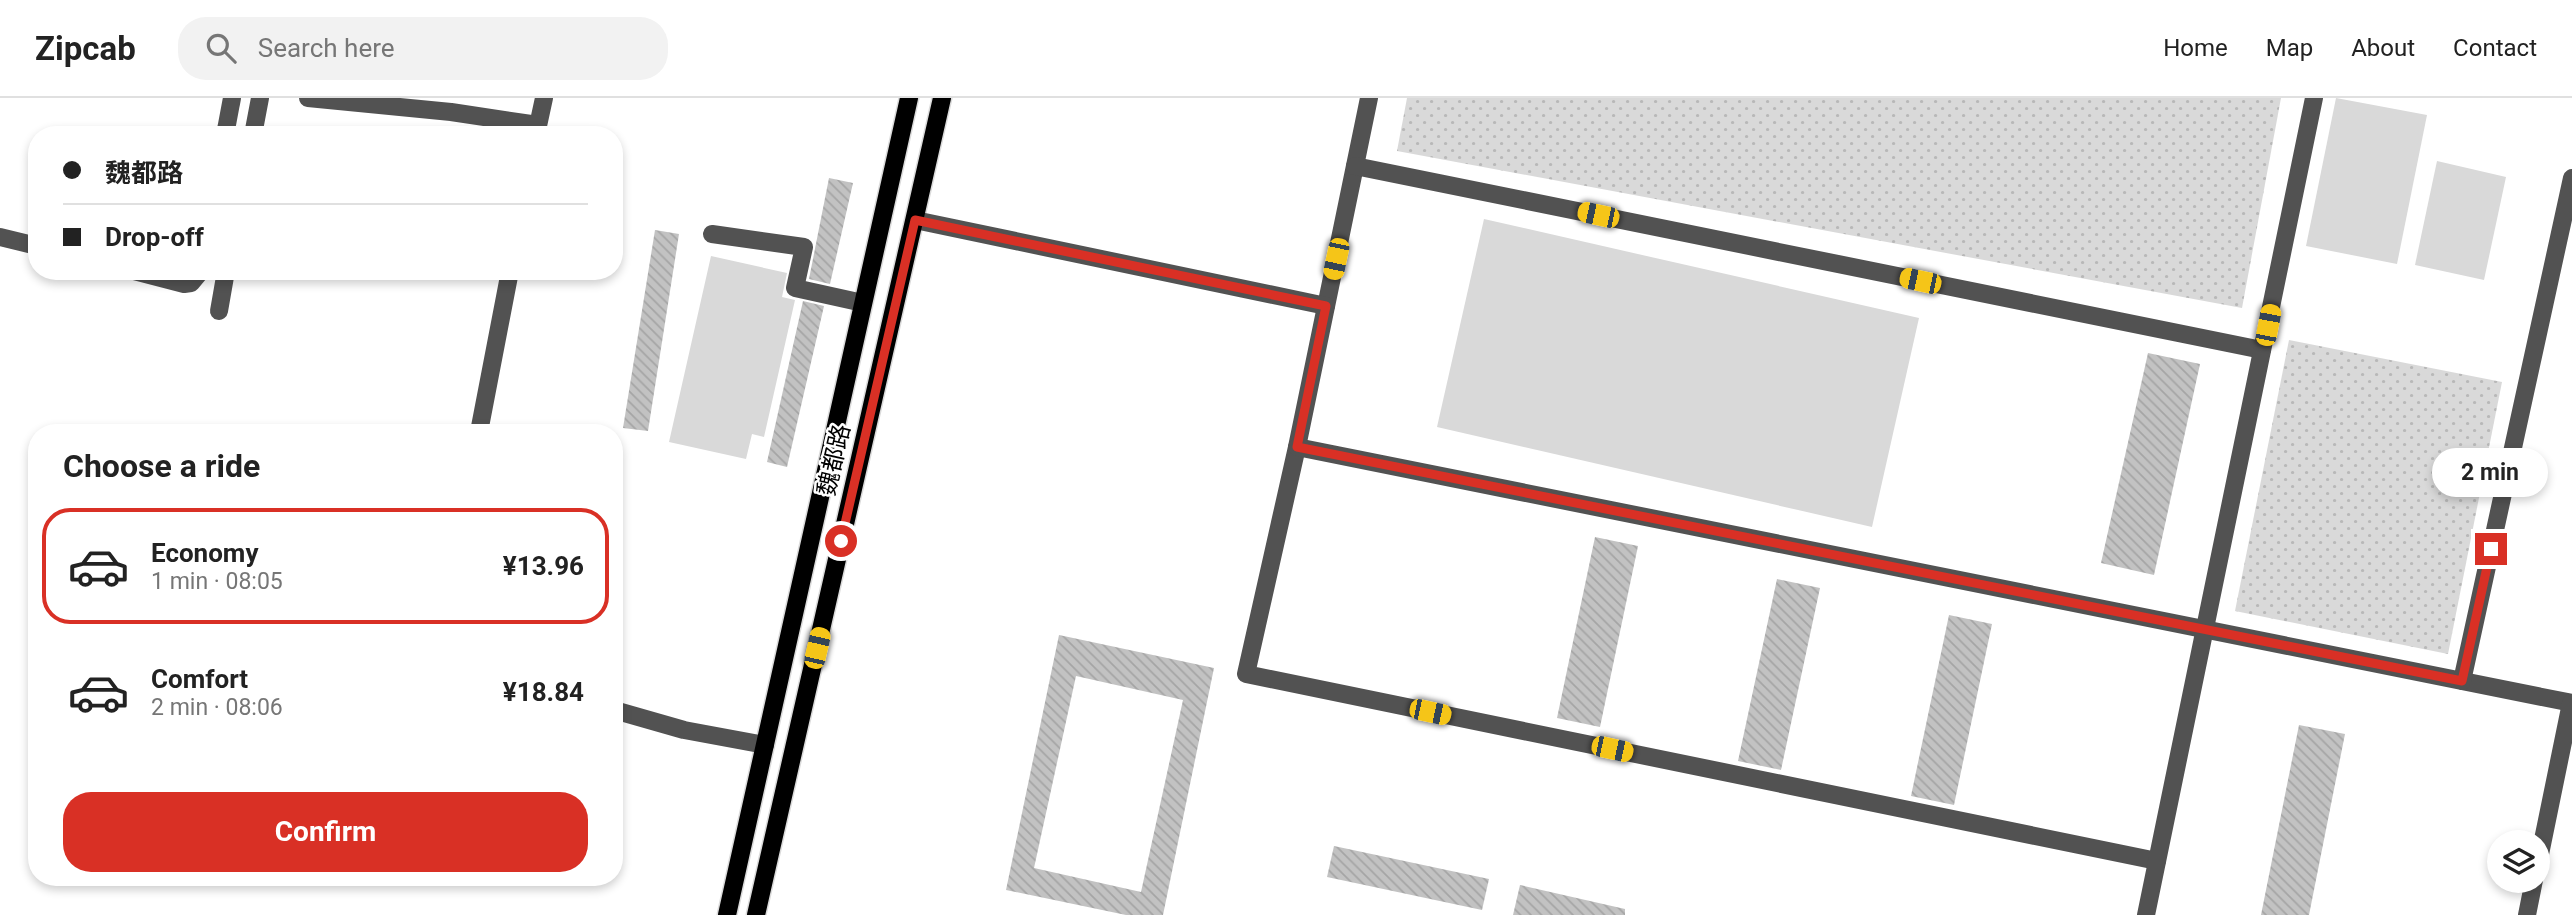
<!DOCTYPE html>
<meta charset="utf-8">
<style>
:root{--surface:#fff;--page:#f2f2f2;--text:#222;--muted:#767676;--line:#e0e0e0;--accent:#d93025}
body{margin:0;font-family:Roboto,"Noto Sans SC",sans-serif;background:var(--page);color:var(--text);height:100vh;display:flex;flex-direction:column;font-size:26px;white-space:nowrap}
*{box-sizing:border-box;margin:0}
p{font-size:23px;color:var(--muted)}
.icon{flex:none;width:38px;height:38px;fill:none;stroke:currentColor;stroke-width:2;stroke-linecap:round;stroke-linejoin:round}
.map{position:relative;flex:1;overflow:hidden}
.sheet{position:absolute;left:28px;top:326px;width:595px;height:462px;display:flex;flex-direction:column;background:var(--surface);border-radius:28px;box-shadow:0 4px 10px #0003}
.sheet>*{flex:none}
.guide{position:absolute;left:28px;top:28px;width:595px;height:154px;border-radius:28px;box-shadow:0 4px 10px #0003;display:grid;align-content:center;height:154px;padding:0 35px;background:var(--surface)}
.buttons{position:absolute;left:2487px;top:732px;display:grid;gap:14px}
.buttons a{display:grid;place-items:center;width:63px;height:63px;border-radius:50%;background:var(--surface);box-shadow:0 4px 10px #0003;font-size:35px}
.end{position:absolute;width:32px;height:32px;margin:-16px;border:9px solid #d93025;background:#fff;box-shadow:0 0 0 4px #fff}
.from{border-radius:50%}
.bubble{position:absolute;height:49px;border-radius:24px;background:var(--surface);box-shadow:0 4px 10px #0003;font-size:23px;font-weight:700;line-height:49px;text-align:center}
.car{position:absolute;width:21px;height:42px;margin:-21px -10px;border-radius:9px;box-shadow:0 0 5px 2px #0007;background:linear-gradient(#f5c518 24%,#345 0 40%,#f5c518 0 76%,#345 0 86%,#f5c518 0)}
.guide b{display:flex;align-items:center;gap:24px;height:66px;font-size:26px}
.guide b+b{border-top:2px solid var(--line)}
.guide i{width:18px;height:18px;background:var(--text)}
ul{padding:0;list-style:none}
li{display:flex;align-items:center;gap:21px;height:116px;margin:0 14px 10px;padding:0 21px;border:4px solid transparent;border-radius:28px}
li div{flex:1}
li b{display:block;font-size:26px}
li em{font-style:normal;font-weight:700}
li.selected{border-color:var(--accent)}
li>.icon{width:63px;height:63px;stroke-width:1.5}
h2{padding:0 35px;font-size:32px;line-height:84px}
.cta{display:flex;gap:14px;margin-top:auto;padding:14px 35px}
.cta a{flex:1;height:80px;border-radius:28px;background:var(--accent);color:#fff;font-size:28px;font-weight:700;line-height:80px;text-align:center}
header{display:flex;align-items:center;gap:42px;box-sizing:border-box;height:98px;padding:0 35px;background:var(--surface);border-bottom:2px solid var(--line)}
header strong{font-size:33px}
nav{display:flex;gap:38px;margin-inline-start:auto;font-size:24px}
.search{width:490px;height:63px;background:var(--page);display:flex;align-items:center;gap:18px;box-sizing:border-box;padding:0 24px;border-radius:28px;color:var(--muted);font-size:26px}
.map>svg:first-child{display:block}
.green{fill:url(#green-dots)}
.pitch{fill:#d9d9d9}
.building{fill:url(#building-back-hatch);fill-rule:evenodd}
.lines{fill:none;stroke-linecap:round;stroke-linejoin:round}
.major-casing{stroke:#dbdbdb;stroke-width:21}
.minor{stroke:#525252;stroke-width:18}
.major{stroke:#000;stroke-width:18}
.route{stroke:#d93025;stroke-width:9}
.labels{text-anchor:middle;dominant-baseline:central;stroke-width:5;stroke-linejoin:round;paint-order:stroke}
.street-label{font-size:24px;fill:#000;stroke:#fff}
</style>
<header>
<strong>Zipcab</strong>
<div class="search"><svg class="icon" aria-label="search" viewBox="0 0 24 24"><circle cx="10" cy="10" r="6"/><path d="M15 15l6 6"/></svg>Search here</div>
<nav><a>Home</a><a>Map</a><a>About</a><a>Contact</a></nav>
</header>
<div class="map">
<svg width="2572" height="817" viewBox="0 0 2572 817">
<defs>
<pattern id="green-dots" width="8" height="8" patternUnits="userSpaceOnUse" patternTransform="scale(1.75)"><rect width="8" height="8" fill="#d9d9d9"/><path d="M2 2h.1M6 6h.1" fill="none" stroke="#b8b8b8" stroke-width="1.8" stroke-linecap="round"/></pattern>
<pattern id="building-back-hatch" width="6" height="6" patternUnits="userSpaceOnUse" patternTransform="scale(1.75)"><rect width="6" height="6" fill="#c2c2c2"/><path d="M-1 5l2 2M0 0l6 6M5-1l2 2" fill="none" stroke="#a5a5a5"/></pattern>
</defs>
<rect width="100%" height="100%" fill="#fff"/>
<g class="green">
<path d="M1407,0H2281L2242,210L1397,53Z"/>
<path d="M2289,242L2502,284L2448,556L2235,513Z"/>
</g>
<g class="pitch">
<path d="M2336,0L2427,17L2397,166L2306,148Z"/>
<path d="M2437,63L2506,79L2484,182L2415,167Z"/>
<path d="M1484,121L1919,220L1872,429L1437,329Z"/>
<path d="M711,158L787,175L782,199L795,202L764,339L752,336L746,361L669,344Z"/>
</g>
<g class="building">
<path d="M829,80L853,85L830,186L809,181Z"/>
<path d="M655,132L679,136L648,333L623,330Z"/>
<path d="M803,203L824,208L787,369L767,364Z"/>
<path d="M2148,255L2200,266L2154,477L2101,465Z"/>
<path d="M1595,439L1638,448L1600,629L1557,620Z"/>
<path d="M1777,481L1820,490L1781,672L1738,663Z"/>
<path d="M1949,517L1992,526L1954,707L1911,698Z"/>
<path d="M1059,537L1214,570L1163,817H1126L1006,792ZM1076,578L1183,602L1141,794L1034,770Z"/>
<path d="M2299,627L2345,636L2309,817H2261Z"/>
<path d="M1334,748L1489,781L1482,812L1327,779Z"/>
<path d="M1520,787L1625,811V817H1513Z"/>
</g>
<g class="lines">
<defs>
<g id="major">
<path d="M727,817L909,0"/>
<path d="M756,817L942,0"/>
</g>
</defs>
<use href="#major" class="major-casing"/>
<g class="minor">
<path d="M308,0L451,14L538,27"/>
<path d="M1369,0L1297,349L1246,576L2157,763"/>
<path d="M225,37L232,0"/>
<path d="M253,37L260,0"/>
<path d="M536,37L544,0"/>
<path d="M1355,68L2262,252"/>
<path d="M915,122L1326,208"/>
<path d="M712,136L804,149L795,190L863,205"/>
<path d="M0,139L37,148"/>
<path d="M134,173L184,186L191,185L201,173"/>
<path d="M219,213L226,173"/>
<path d="M479,334L510,173"/>
<path d="M1297,349L2572,605"/>
<path d="M2462,583L2572,80"/>
<path d="M614,612L684,632L765,647"/>
<path d="M2538,766L2571,605"/>
<path d="M2146,817L2314,0"/>
<path d="M2527,817L2534,782"/>
</g>
<use href="#major" class="major"/>
</g>
<g class="lines">
<path class="route" d="M841,443L915,122L1326,208L1297,349L2462,583L2491,451"/>
</g>
<g class="labels">
<g class="street-label">
<text transform="translate(834 362) rotate(-77)">魏都路</text>
</g>
</g>
</svg>
<div class="buttons">
<a><svg class="icon" aria-label="layers" viewBox="0 0 24 24"><path d="M12 4l9 5-9 5-9-5zM3 14l9 5 9-5"/></svg></a>
</div>
<i class="end from" style="left:841px;top:443px"></i>
<i class="end" style="left:2491px;top:451px"></i>
<div class="bubble" style="left:2432px;top:350px;width:116px">2 min</div>
<i class="car" style="left:1598px;top:117px;rotate:282deg"></i>
<i class="car" style="left:1336px;top:161px;rotate:192deg"></i>
<i class="car" style="left:1920px;top:183px;rotate:282deg"></i>
<i class="car" style="left:2268px;top:227px;rotate:11deg"></i>
<i class="car" style="left:817px;top:550px;rotate:13deg"></i>
<i class="car" style="left:1430px;top:614px;rotate:102deg"></i>
<i class="car" style="left:1612px;top:651px;rotate:102deg"></i>
<div class="guide">
<b><i class="from"></i>魏都路</b>
<b><i></i>Drop-off</b>
</div>
<section class="sheet">
<h2>Choose a ride</h2>
<ul>
<li class="selected"><svg class="icon" aria-label="car" viewBox="0 0 24 24"><path d="M5 17H2v-5l4-1 3-4h7l3 4 3 1v5h-3M9 17h6M6 11h13"/><circle cx="7" cy="17" r="2"/><circle cx="17" cy="17" r="2"/></svg><div><b>Economy</b><p>1 min · 08:05</p></div><em>¥13.96</em></li>
<li><svg class="icon" aria-label="car" viewBox="0 0 24 24"><path d="M5 17H2v-5l4-1 3-4h7l3 4 3 1v5h-3M9 17h6M6 11h13"/><circle cx="7" cy="17" r="2"/><circle cx="17" cy="17" r="2"/></svg><div><b>Comfort</b><p>2 min · 08:06</p></div><em>¥18.84</em></li>
</ul>
<div class="cta"><a>Confirm</a></div>
</section>
</div>
